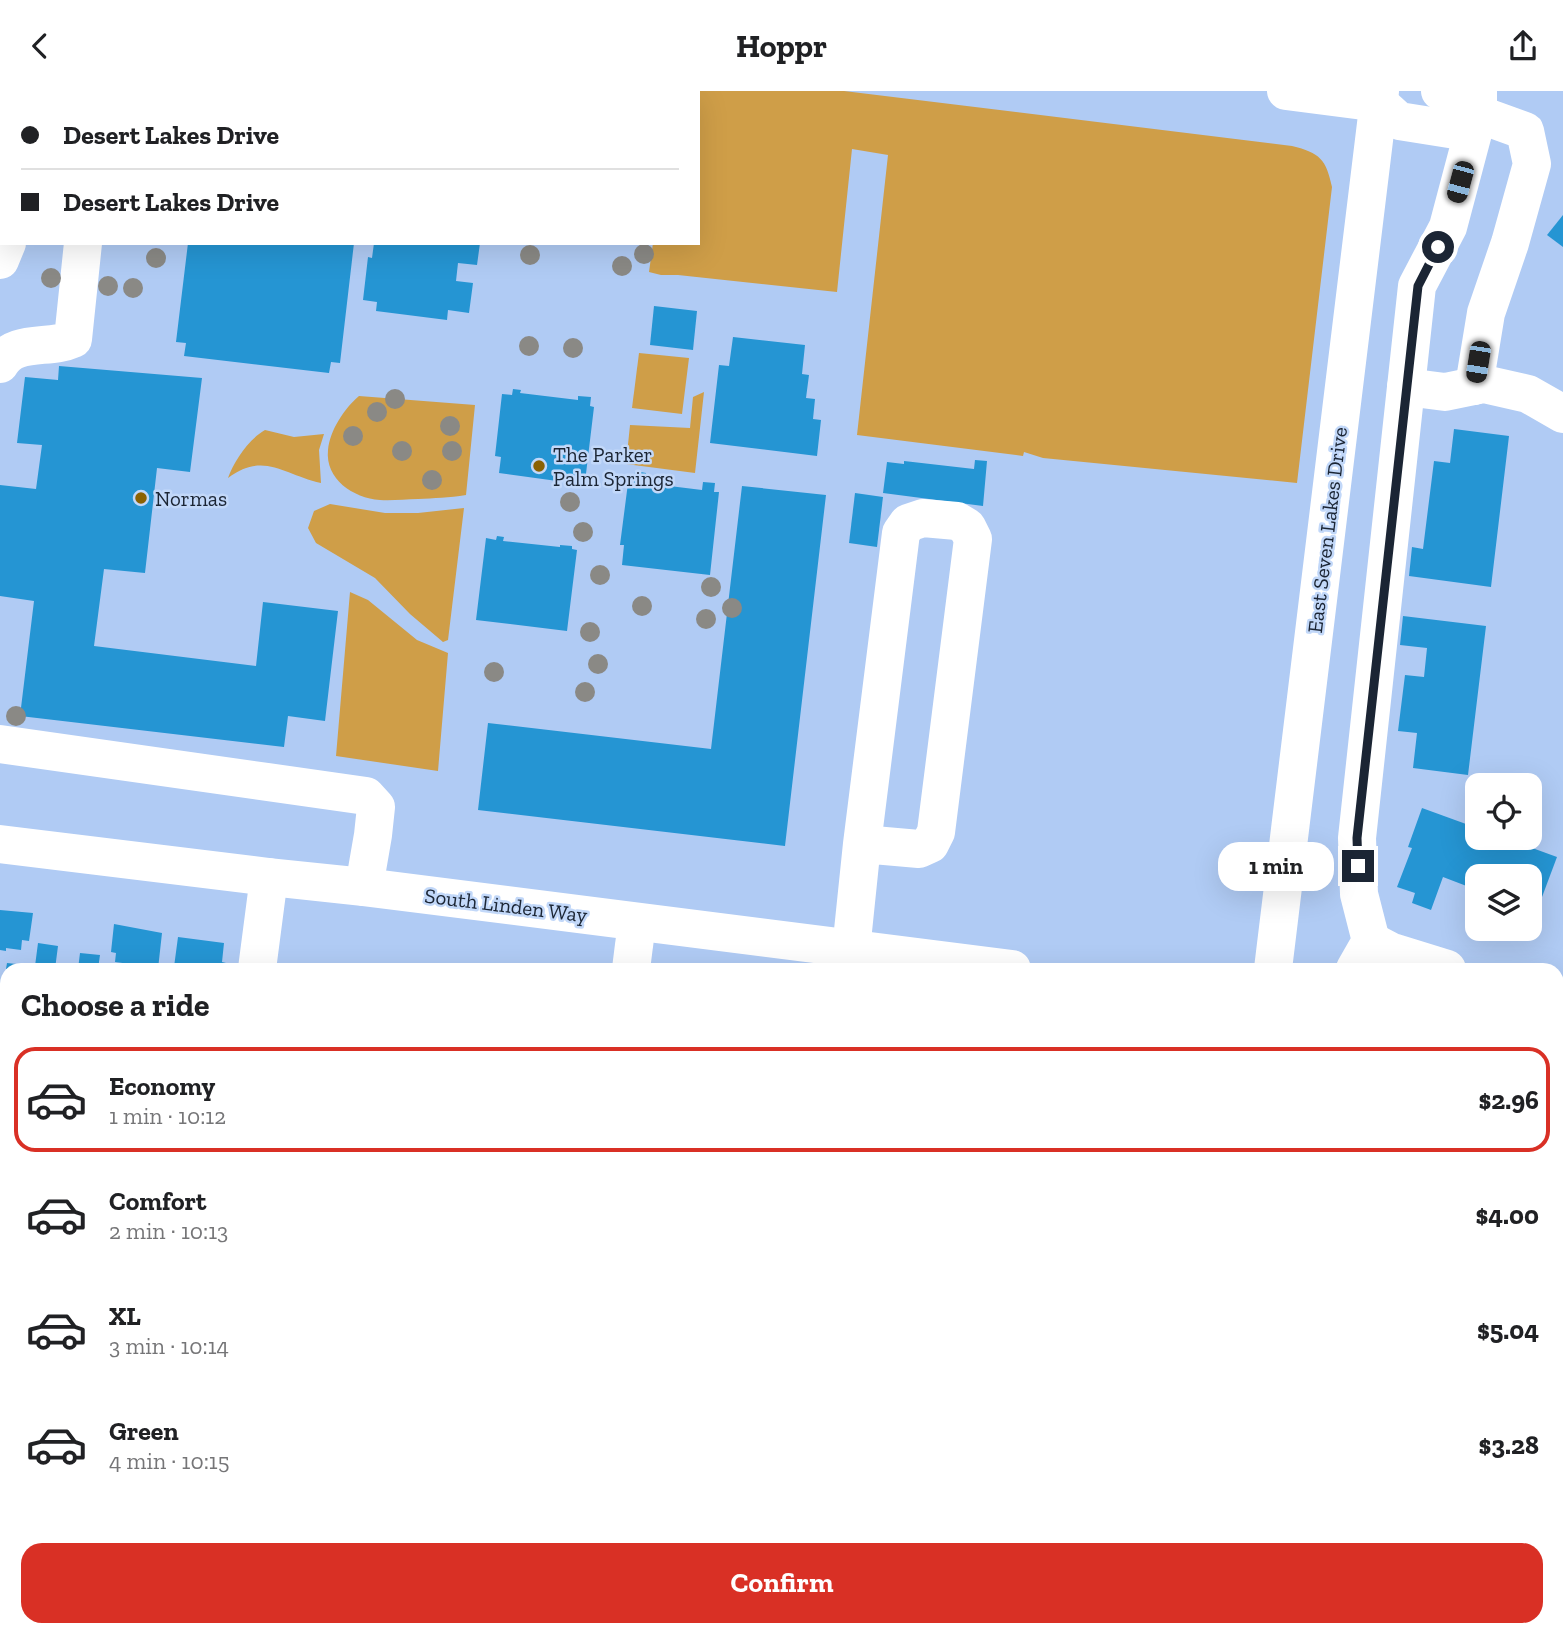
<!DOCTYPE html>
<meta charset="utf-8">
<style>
:root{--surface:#fff;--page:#f6f6f6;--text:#202124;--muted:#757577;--line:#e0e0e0;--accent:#d93025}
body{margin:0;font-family:"Zilla Slab",serif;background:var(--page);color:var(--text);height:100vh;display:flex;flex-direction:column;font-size:26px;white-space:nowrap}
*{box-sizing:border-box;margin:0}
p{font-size:23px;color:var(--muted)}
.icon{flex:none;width:38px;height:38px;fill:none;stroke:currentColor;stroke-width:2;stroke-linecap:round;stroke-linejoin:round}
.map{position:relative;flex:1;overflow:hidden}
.details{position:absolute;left:0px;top:872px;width:1564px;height:674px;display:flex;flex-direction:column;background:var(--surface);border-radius:21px 21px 0 0;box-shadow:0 7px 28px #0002}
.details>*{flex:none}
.guide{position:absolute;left:0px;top:0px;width:700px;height:154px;box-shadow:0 7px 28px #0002;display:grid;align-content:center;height:154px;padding:0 21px;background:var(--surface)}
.fabs{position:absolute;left:1465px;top:682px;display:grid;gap:14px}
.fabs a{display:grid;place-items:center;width:77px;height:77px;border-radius:14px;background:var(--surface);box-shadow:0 7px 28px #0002;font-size:35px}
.end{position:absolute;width:32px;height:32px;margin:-16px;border:9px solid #1b2534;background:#fff;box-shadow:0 0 0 4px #fff}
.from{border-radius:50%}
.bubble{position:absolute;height:49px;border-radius:21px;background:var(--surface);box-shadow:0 7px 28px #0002;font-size:23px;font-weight:800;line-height:49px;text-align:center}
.car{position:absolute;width:21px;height:42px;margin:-21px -10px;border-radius:9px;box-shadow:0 0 5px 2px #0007;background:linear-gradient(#222 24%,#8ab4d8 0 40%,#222 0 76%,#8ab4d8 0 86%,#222 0)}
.guide b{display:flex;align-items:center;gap:24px;height:66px;font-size:26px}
.guide b+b{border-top:2px solid var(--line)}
.guide i{width:18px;height:18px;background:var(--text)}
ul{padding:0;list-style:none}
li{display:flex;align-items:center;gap:21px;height:105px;margin:0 14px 10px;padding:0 7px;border:4px solid transparent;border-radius:21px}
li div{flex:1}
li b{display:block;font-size:26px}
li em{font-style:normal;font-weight:800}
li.selected{border-color:var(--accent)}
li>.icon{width:63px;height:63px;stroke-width:1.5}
h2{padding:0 21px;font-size:32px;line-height:84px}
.button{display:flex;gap:14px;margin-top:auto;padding:14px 21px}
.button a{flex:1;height:80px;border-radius:21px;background:var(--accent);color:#fff;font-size:28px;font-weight:800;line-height:80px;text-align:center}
header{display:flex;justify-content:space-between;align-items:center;height:91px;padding:0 21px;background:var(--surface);font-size:32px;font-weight:800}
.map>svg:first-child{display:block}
.green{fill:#cf9e48}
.building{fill:#2595d3}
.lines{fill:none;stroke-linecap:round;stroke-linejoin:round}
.minor{stroke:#fff;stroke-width:38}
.tree{fill:#8a8985}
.route{stroke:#1b2534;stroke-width:9}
.poi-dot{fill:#8b6203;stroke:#c2d8f9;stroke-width:2.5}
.labels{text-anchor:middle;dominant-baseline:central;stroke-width:5;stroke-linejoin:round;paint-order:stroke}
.poi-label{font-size:21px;fill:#1b2534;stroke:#c2d8f9;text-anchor:start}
.street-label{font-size:21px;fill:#1b2534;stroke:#c2d8f9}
</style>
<header><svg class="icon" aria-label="back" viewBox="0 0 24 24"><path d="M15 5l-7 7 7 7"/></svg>Hoppr<svg class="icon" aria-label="share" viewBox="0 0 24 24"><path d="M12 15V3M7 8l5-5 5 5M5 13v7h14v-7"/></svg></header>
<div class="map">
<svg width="1563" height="1544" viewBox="0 0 1563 1544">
<rect width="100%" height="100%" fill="#b0cbf4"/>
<g class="green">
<path d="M674,0H844L1292,55C1320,62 1326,68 1332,96L1297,392L1043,367L1024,361L1023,365L857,344L888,64L852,58L837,201L678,184H661L649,181L653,152H698V2Z"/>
<path d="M639,262L689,267L682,323L632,317Z"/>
<path d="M704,301L695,382L626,373L630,334L690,337L693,306Z"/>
<path d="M359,305L475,314L466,404C449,407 434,407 418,408C405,408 392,410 380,409C353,407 325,388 328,359C330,339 344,318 359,305Z"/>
<path d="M265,339L294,346L324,343L319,359L321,392C284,384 264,360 228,387C234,370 249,348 265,339Z"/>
<path d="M330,413L385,422H418L464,417L448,549L443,551L410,523L375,487L316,452L308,437L314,420Z"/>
<path d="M350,501L368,509L417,549L448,562L438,680L336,665Z"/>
<path d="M1558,933L1563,934V1544H1512L1511,1538H1558Z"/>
</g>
<g class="building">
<path d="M1563,124V156L1547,144Z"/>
<path d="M188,152H354L340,272L331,271L329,282L184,265L186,252L176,251Z"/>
<path d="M374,152H480L477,174L458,172L456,190L473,192L469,222L448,219L447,229L376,220L377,211L363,209L368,166L372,167Z"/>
<path d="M654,215L697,220L693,259L650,254Z"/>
<path d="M733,246L805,254L802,283L809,284L806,307L815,308L813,328L821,329L817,365L710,352L719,274L729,275Z"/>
<path d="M59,275L202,287L190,381L157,377L145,482L104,478L94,555L256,575L263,511L338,520L325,630L288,625L284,656L20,625L34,510L0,505V394L36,398L42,354L17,352L25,286L58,289Z"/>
<path d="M513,298L521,299L520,302L578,309V305L591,306L590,315L594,316L585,391H580L579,393L499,382L501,366L495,365L502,303L512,304Z"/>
<path d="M1454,338L1509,345L1491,496L1409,485L1412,456L1423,458L1434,370L1450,372Z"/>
<path d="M975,369L987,370L983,415L883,402L887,371L904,373V370L974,378Z"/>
<path d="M635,380L646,382L645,392L702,399L703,391L715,392L714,401H719L710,484L622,474L624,454H620L628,392H634Z"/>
<path d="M742,395L826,404L785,755L478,719L488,632L711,658Z"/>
<path d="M855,402L883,406L877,456L849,452Z"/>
<path d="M497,445L504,446L503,450L560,456V454L572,455V458L577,459L567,540L476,529L486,447L496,449Z"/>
<path d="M1403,525L1486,535L1468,684L1413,677L1417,642L1398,640L1405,584L1424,586L1427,557L1400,554Z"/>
<path d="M1422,717L1477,737V747H1505L1557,766L1542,806L1537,804L1530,824V786H1477V799L1443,786L1431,819L1412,812L1415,802L1397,796L1412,757L1408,756Z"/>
<path d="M0,819L33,822L29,850L22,849L21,859L6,857V860L0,859Z"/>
<path d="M114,833L162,842L158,878H141L130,876V873L115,871L116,862L111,861Z"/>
<path d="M178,846L224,852L222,871L226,872L225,878H162V875L174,876Z"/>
<path d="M38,852L58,855L55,878H6L7,872L35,875Z"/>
<path d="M80,862L100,864L98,878H78Z"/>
<path d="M291,872L327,877V878H290Z"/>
<path d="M5,882L7,919H4L3,931L7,932V981L0,980V896H4Z"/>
<path d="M0,993L5,994L4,1001H7V1028H3V1030H0Z"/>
<path d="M0,1055H5L2,1083L0,1082Z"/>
<path d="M0,1106L7,1107V1154H2L3,1144L0,1143Z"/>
<path d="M0,1166L7,1167V1238L0,1237Z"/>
<rect x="0" y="1419" width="7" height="36"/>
<path d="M0,1487L7,1488L6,1527L0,1526Z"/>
<path d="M5,1531L7,1538H39L38,1544H0V1541H4Z"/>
<path d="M44,1538H106L105,1544H44Z"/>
<path d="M235,1538H265L264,1544H235Z"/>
<path d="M292,1538H312V1544L291,1543Z"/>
<path d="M334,1538H412L411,1544H333Z"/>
<path d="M413,1538H475L474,1544H446Z"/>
<path d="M798,1538H876L875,1544H797Z"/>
<path d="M922,1538H942L941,1544H921Z"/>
<path d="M974,1538H1025L1024,1544H974Z"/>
<path d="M1314,1538H1370L1369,1544H1314Z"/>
<path d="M1440,1538H1505L1506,1544H1417Z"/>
<path d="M1053,1539L1079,1542V1544H1052Z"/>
</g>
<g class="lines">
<g class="minor">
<path d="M184,0L197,2"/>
<path d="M1286,0L1379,12L1399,30L1462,40L1478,23"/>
<path d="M1440,0L1469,5L1478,23"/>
<path d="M84,2L85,0"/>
<path d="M447,2V0"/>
<path d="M0,169L7,152"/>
<path d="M0,273C14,247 49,259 73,248L83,152"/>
<path d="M1474,295L1486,222L1510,152L1532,73L1525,40L1478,23"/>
<path d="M1406,296L1445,301L1484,293L1528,303L1563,323"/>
<path d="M0,653L366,705L376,716L373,744L364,796"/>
<path d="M0,753L269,786L364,796L1012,878"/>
<path d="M1371,850L1392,861L1447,878"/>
<path d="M851,859L862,753L901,442L908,432L923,427L957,430L967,436L973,448L936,741L930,753L919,758L862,753"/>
<path d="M257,878L269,786"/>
<path d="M631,878L637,831"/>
<path d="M1273,878L1380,0"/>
<path d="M1355,878L1371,850L1359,803L1357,747L1417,195L1448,136L1478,23V0"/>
<path d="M1558,907L1563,908"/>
<path d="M0,1305L7,1306"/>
<path d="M135,1543L136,1538"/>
<path d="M511,1544L512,1538"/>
<path d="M747,1544V1538"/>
<path d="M1192,1544L1193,1538"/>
<path d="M1258,1544L1259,1538"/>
</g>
</g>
<g class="tree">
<circle cx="644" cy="163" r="10"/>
<circle cx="530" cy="164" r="10"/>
<circle cx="156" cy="167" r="10"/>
<circle cx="622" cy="175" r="10"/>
<circle cx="51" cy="187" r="10"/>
<circle cx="108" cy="195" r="10"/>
<circle cx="133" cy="197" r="10"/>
<circle cx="529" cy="255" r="10"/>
<circle cx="573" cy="257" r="10"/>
<circle cx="395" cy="308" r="10"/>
<circle cx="377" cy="321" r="10"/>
<circle cx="450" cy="335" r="10"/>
<circle cx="353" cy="345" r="10"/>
<circle cx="402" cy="360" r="10"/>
<circle cx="452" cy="360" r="10"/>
<circle cx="432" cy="389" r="10"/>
<circle cx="570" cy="411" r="10"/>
<circle cx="583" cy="441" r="10"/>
<circle cx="600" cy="484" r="10"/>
<circle cx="711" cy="496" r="10"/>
<circle cx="642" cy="515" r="10"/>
<circle cx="732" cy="517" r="10"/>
<circle cx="706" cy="528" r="10"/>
<circle cx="590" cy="541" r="10"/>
<circle cx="598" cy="573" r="10"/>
<circle cx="494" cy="581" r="10"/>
<circle cx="585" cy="601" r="10"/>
<circle cx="16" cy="625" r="10"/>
</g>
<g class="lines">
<path class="route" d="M1358,775L1357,747L1418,195L1438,156"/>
</g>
<g class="poi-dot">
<circle cx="539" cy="375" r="7"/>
<circle cx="141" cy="407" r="7"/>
</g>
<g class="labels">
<g class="poi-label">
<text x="553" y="363">The Parker<tspan x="553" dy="24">Palm Springs</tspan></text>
<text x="155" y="407">Normas</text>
</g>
<g class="street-label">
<text transform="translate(1327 439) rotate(-83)">East Seven Lakes Drive</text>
<text transform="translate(506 814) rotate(7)">South Linden Way</text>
</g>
</g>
</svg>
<div class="fabs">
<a><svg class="icon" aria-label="locate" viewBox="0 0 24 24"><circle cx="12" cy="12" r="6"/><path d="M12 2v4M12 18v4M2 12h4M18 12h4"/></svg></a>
<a><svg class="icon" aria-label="layers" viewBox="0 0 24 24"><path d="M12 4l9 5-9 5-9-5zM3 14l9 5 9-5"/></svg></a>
</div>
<i class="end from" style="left:1438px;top:156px"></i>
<i class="end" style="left:1358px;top:775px"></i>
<div class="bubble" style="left:1218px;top:751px;width:116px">1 min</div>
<i class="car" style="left:1460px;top:91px;rotate:195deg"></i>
<i class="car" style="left:1478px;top:271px;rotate:189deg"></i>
<div class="guide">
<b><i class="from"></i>Desert Lakes Drive</b>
<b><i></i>Desert Lakes Drive</b>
</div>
<section class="details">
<h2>Choose a ride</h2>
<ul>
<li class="selected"><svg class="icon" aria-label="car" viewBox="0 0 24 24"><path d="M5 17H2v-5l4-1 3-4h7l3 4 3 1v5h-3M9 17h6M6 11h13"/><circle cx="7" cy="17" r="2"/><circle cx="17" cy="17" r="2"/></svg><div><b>Economy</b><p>1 min · 10:12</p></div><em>$2.96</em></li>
<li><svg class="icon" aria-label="car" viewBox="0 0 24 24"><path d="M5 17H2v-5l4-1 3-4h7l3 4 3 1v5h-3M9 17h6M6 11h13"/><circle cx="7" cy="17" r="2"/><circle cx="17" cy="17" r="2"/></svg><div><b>Comfort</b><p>2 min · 10:13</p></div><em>$4.00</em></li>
<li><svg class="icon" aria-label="car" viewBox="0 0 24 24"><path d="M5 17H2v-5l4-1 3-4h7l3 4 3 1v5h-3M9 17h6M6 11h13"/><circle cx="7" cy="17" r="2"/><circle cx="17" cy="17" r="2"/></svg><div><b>XL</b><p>3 min · 10:14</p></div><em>$5.04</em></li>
<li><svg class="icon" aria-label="car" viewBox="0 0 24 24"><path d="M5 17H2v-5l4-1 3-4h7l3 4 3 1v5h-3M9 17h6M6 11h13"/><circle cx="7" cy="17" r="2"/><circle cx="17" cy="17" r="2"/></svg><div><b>Green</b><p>4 min · 10:15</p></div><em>$3.28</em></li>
</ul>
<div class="button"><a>Confirm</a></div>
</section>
</div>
